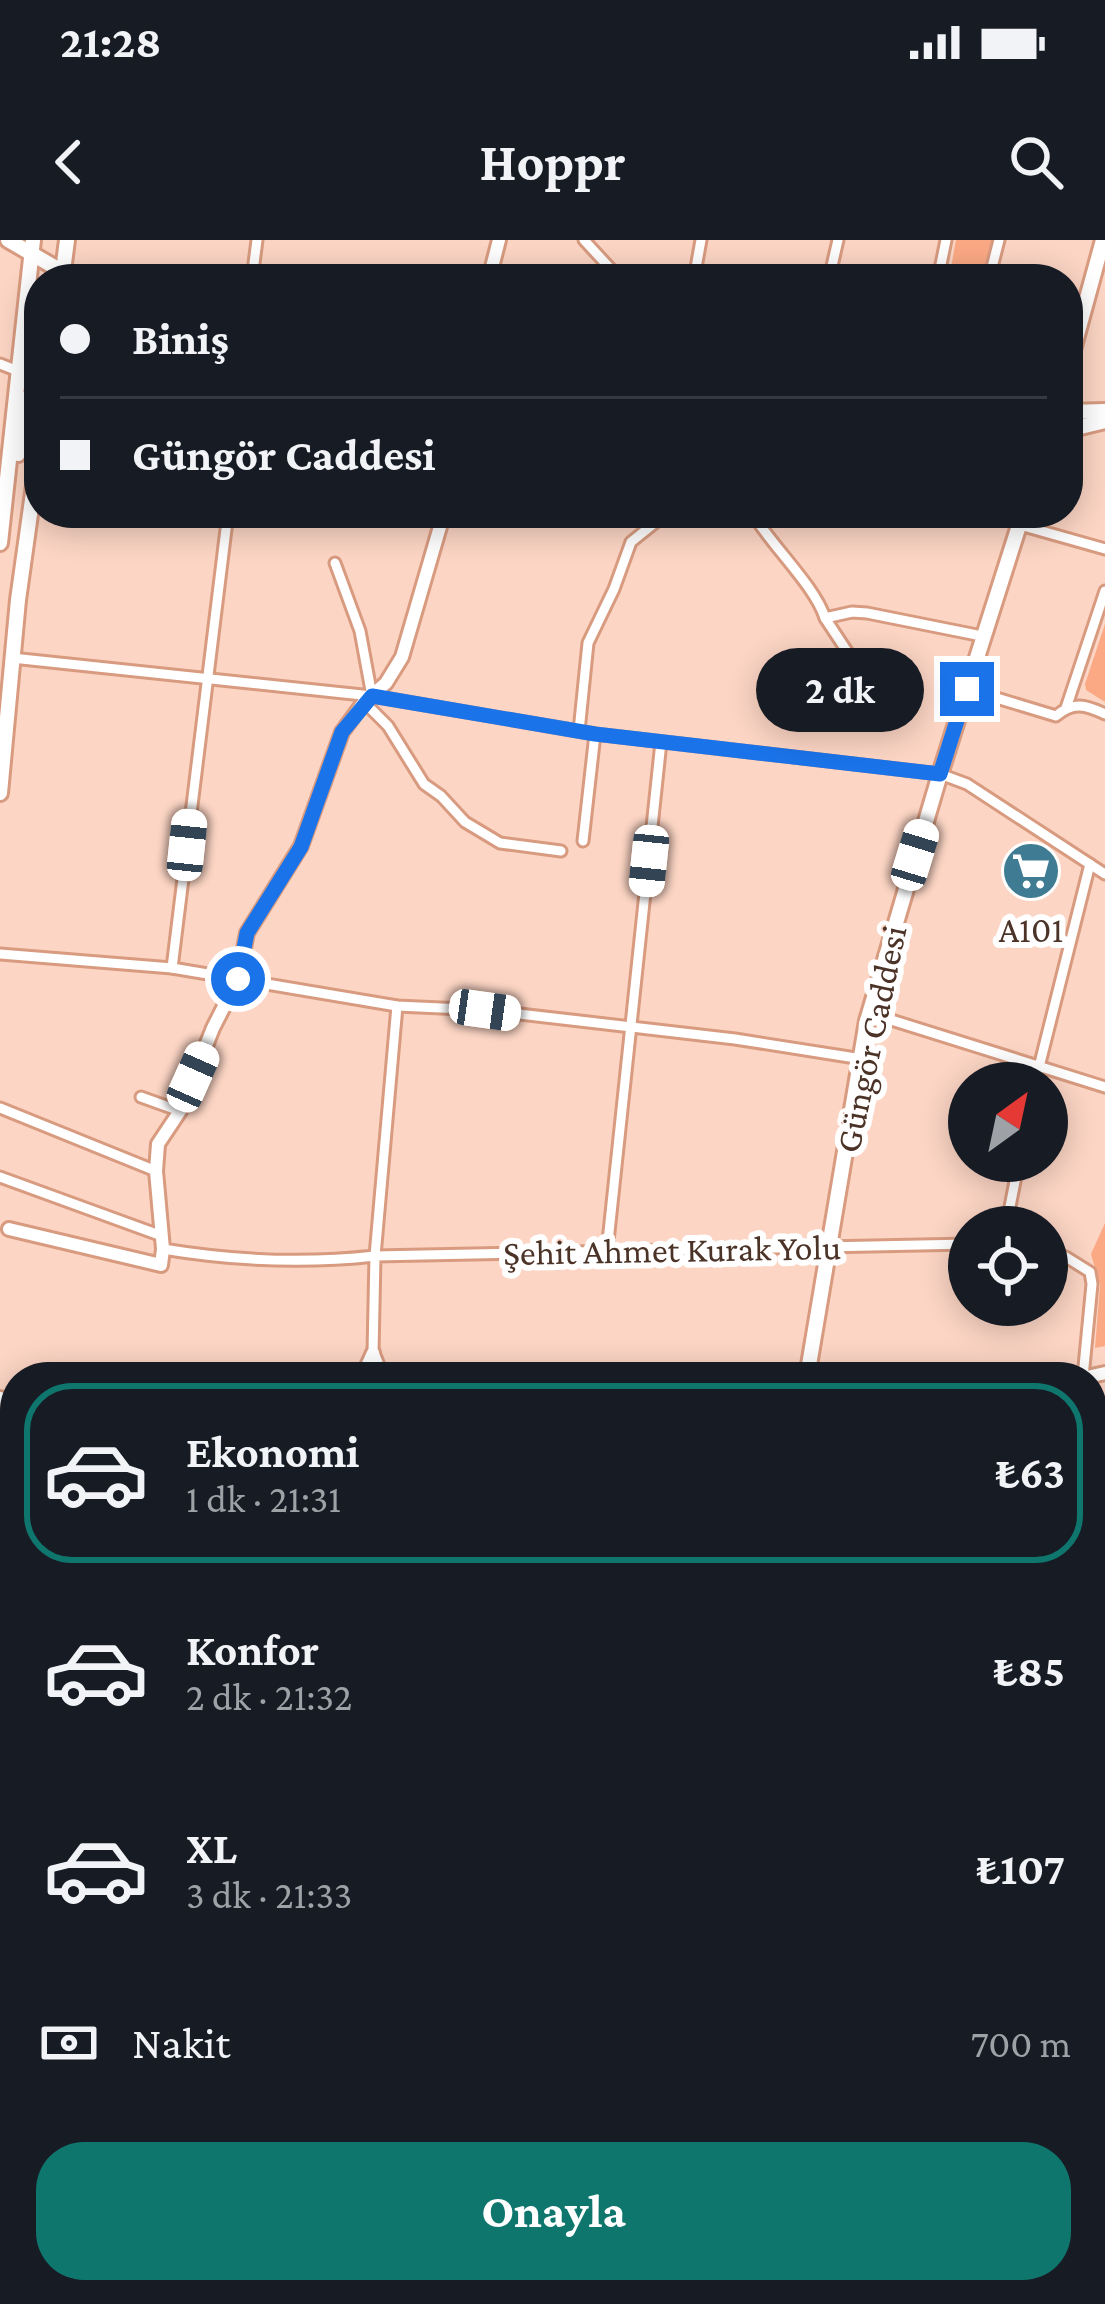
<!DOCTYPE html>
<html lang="tr">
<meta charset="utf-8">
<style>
:root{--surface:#171b24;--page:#20242c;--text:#f1f3f6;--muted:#9ea1a6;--line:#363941;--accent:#0f766e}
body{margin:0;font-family:"Crimson Pro",serif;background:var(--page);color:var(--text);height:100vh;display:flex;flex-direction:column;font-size:45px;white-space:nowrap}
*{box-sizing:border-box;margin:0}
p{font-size:39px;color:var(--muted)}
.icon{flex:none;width:66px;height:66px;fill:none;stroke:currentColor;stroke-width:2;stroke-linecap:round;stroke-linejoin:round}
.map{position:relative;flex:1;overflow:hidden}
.sheet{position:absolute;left:0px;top:1122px;width:1107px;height:942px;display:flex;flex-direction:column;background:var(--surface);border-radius:48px 48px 0 0;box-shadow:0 6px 30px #0003}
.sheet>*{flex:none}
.top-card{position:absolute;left:24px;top:24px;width:1059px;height:264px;border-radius:48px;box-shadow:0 6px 30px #0003;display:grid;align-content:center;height:264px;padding:0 36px;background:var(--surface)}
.needle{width:78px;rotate:33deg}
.tools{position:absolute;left:948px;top:822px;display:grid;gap:24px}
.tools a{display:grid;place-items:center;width:120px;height:120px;border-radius:50%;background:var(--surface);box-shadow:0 6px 30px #0003;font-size:60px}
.end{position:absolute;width:54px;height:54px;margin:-27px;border:15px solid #1a73e8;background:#fff;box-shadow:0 0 0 6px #fff}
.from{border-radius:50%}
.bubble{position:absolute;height:84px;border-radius:42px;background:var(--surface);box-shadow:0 6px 30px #0003;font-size:39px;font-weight:700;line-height:84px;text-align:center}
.car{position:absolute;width:36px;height:72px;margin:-36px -18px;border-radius:15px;box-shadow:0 0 9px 3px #0007;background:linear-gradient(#fff 24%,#345 0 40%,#fff 0 76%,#345 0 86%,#fff 0)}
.top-card b{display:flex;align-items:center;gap:42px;height:114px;font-size:45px}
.top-card b+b{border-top:3px solid var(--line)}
.top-card i{width:30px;height:30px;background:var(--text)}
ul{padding:21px 0 0;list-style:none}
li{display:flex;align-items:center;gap:36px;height:180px;margin:0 24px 18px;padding:0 12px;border:6px solid transparent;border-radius:48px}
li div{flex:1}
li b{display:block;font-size:45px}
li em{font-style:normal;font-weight:700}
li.selected{border-color:var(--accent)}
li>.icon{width:108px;height:108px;stroke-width:1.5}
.pay{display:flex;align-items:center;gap:30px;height:132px;padding:0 36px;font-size:45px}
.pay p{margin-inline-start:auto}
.button{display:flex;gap:24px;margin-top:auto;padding:24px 36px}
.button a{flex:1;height:138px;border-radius:48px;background:var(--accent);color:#fff;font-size:48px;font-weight:700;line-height:138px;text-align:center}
.status{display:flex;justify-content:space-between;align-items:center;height:84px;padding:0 60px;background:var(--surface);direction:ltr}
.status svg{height:33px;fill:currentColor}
header{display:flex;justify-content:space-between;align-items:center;height:156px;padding:0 36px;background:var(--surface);font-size:54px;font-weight:700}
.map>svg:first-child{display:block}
.green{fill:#fba984}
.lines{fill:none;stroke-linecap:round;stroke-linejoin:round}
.canal{stroke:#beb218;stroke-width:9}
.pedestrian-casing{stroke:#d89b80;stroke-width:14}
.minor-casing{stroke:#d89b80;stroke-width:15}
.tertiary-casing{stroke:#d89b80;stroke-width:18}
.secondary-casing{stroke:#d89b80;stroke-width:20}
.pedestrian{stroke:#fff;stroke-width:8}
.minor{stroke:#fff;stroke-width:9}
.tertiary{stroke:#fff;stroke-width:12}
.secondary{stroke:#fff;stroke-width:14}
.route{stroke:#1a73e8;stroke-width:15}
.labels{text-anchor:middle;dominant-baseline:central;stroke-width:12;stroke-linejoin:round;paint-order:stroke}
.poi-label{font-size:36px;fill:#4c3327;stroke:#fff}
.street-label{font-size:36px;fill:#4c3327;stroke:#fff}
</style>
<div class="status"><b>21:28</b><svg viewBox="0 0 49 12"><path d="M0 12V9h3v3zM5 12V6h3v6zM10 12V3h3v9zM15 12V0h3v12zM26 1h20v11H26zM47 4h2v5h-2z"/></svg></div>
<header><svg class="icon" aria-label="back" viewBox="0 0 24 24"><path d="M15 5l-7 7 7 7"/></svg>Hoppr<svg class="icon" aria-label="search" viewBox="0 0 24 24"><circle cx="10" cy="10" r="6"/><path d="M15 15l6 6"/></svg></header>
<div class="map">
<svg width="1105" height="2064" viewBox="0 0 1105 2064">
<rect width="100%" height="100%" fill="#fcd5c4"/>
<g class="green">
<path d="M956,0H992L983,39H949Z"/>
<path d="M1105,384V462L1086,450L1085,444Z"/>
<path d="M1105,983V1106L1095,1108L1100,1045L1091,1014Z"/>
<path d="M1102,1151L1105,1294L1092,1296V1152Z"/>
<path d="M4,1250L15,1260V1819H0V1255Z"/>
<path d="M1105,1312V1470L1095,1471L1092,1313Z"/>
<rect x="1092" y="1669" width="13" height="76"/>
</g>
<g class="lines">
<path class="canal" d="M1092,1702L1105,1705"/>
<defs>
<g id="pedestrian">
<path d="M0,1218L15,1232"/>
<path d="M0,1515L15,1516"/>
<path d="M0,1725L15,1711"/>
</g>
<g id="minor">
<path d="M584,0L620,39"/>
<path d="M252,39L257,0"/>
<path d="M694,39L701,0"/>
<path d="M829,39L838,0"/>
<path d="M938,39L946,0"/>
<path d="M989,39L999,0"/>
<path d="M0,124L18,131"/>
<path d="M752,273C771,305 815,346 825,378L852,372L867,373L982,396"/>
<path d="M1020,285L1105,309"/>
<path d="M335,323L360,391L372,456"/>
<path d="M825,378L860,431"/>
<path d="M12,418L372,456L595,494"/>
<path d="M967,449L1056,476C1073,461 1086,465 1105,474"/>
<path d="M364,462L388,486L424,544L441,556L465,582L500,603L561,611"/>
<path d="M1066,468L1105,351"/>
<path d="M579,491L588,403L614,349L631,302L661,278"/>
<path d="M583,601L595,494L940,534L967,544L1105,634"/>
<path d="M0,714L172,728L397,766L485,770L735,799L862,819"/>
<path d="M172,728L228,273"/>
<path d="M869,773L1105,847"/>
<path d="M1035,843L1090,624"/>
<path d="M141,857L180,871"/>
<path d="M0,868L156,931"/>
<path d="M0,937L162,996"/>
<path d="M1006,987L1019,921"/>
<path d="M163,1009C235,1021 303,1024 375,1016L397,766"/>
<path d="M607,1011L661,502"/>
<path d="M1047,1013L1066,1017L1090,1032L1092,1044L1083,1137"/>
<path d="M373,1113L375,1016L969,1004"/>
<path d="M1092,1302L1105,1300"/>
<path d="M1092,1481L1105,1480"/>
<path d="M1092,1658H1105"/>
<path d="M159,2049V2064"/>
<path d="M782,2049L794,2064"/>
<path d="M1000,2049L1015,2064"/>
<path d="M1070,2049L1089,2064"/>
<path d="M509,2064V2049"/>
<path d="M755,2064L773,2049"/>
<path d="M1099,2064L1105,2060"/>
</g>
<g id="tertiary">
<path d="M489,39L499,0"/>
<path d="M9,989L161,1025L163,1009L156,931L158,904L180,871L213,788L238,739L247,693L301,606L342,492L364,462L386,443L402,417L444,273"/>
<path d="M373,1114L382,1137"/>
<path d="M362,1137L373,1113"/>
<path d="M1087,1137L1105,1133"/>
<path d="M0,1158L15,1170"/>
<path d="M0,1214L15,1207"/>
</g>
<g id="secondary">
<path d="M8,0L63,32L86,39"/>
<path d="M62,39L67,0"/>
<path d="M1068,128L1103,0"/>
<path d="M1068,172L1105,171"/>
<path d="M1068,190L1105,181"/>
<path d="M18,214L23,159"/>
<path d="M0,303L33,0"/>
<path d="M0,553L18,360L39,210"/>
<path d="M807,1137L867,781L940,534L1023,273"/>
<path d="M0,1832H15"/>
<path d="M1092,1844H1105"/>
<path d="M0,1848H15"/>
<path d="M1092,1860H1105"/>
<path d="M779,2064V2049"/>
</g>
</defs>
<use href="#pedestrian" class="pedestrian-casing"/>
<use href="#minor" class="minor-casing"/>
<use href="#tertiary" class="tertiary-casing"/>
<use href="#secondary" class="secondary-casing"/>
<use href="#pedestrian" class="pedestrian"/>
<use href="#minor" class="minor"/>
<use href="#tertiary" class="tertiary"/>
<use href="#secondary" class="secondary"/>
</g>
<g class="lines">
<path class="route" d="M238,739L247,693L301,607L342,492L372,456L595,494L940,534L967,449"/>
</g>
<defs>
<symbol id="supermarket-disc" viewBox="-11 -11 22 22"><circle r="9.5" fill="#3f7c93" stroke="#fff"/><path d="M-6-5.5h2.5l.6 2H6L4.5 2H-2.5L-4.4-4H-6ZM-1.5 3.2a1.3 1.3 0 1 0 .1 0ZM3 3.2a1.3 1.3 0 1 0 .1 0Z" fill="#fff"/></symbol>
</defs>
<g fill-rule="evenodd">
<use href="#supermarket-disc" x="998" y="598" width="66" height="66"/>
</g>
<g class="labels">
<g class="poi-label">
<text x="1031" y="690">A101</text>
</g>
<g class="street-label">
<text transform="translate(871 799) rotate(-78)">Güngör Caddesi</text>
<text transform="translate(672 1010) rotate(-1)">Şehit Ahmet Kurak Yolu</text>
</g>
</g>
</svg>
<div class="tools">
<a><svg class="needle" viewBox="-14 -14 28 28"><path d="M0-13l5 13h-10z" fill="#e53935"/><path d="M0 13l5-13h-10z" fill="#9ea1a6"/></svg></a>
<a><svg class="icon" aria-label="locate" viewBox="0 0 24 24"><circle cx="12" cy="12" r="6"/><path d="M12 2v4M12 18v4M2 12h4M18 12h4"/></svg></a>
</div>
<i class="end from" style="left:238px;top:739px"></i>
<i class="end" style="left:967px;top:449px"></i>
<div class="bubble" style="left:756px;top:408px;width:168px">2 dk</div>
<i class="car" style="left:187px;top:605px;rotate:6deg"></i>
<i class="car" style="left:915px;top:615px;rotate:17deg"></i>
<i class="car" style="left:649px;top:621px;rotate:186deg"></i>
<i class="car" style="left:485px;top:770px;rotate:98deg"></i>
<i class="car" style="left:193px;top:837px;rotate:24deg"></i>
<div class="top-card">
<b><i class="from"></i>Biniş</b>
<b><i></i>Güngör Caddesi</b>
</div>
<section class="sheet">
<ul>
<li class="selected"><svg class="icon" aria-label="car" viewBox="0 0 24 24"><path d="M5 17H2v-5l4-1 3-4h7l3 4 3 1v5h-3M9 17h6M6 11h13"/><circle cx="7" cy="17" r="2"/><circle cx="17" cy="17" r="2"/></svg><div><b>Ekonomi</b><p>1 dk · 21:31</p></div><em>₺63</em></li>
<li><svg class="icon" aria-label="car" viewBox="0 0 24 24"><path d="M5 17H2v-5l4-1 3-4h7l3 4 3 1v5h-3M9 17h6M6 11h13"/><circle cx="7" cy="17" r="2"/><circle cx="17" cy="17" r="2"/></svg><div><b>Konfor</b><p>2 dk · 21:32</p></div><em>₺85</em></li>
<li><svg class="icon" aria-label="car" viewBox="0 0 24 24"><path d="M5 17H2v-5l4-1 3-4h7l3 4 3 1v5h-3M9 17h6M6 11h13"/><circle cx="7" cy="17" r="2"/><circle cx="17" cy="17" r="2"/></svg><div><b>XL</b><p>3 dk · 21:33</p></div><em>₺107</em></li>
</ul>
<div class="pay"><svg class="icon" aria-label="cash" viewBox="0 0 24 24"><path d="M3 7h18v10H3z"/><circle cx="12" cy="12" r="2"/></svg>Nakit<p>700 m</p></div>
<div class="button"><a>Onayla</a></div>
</section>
</div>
